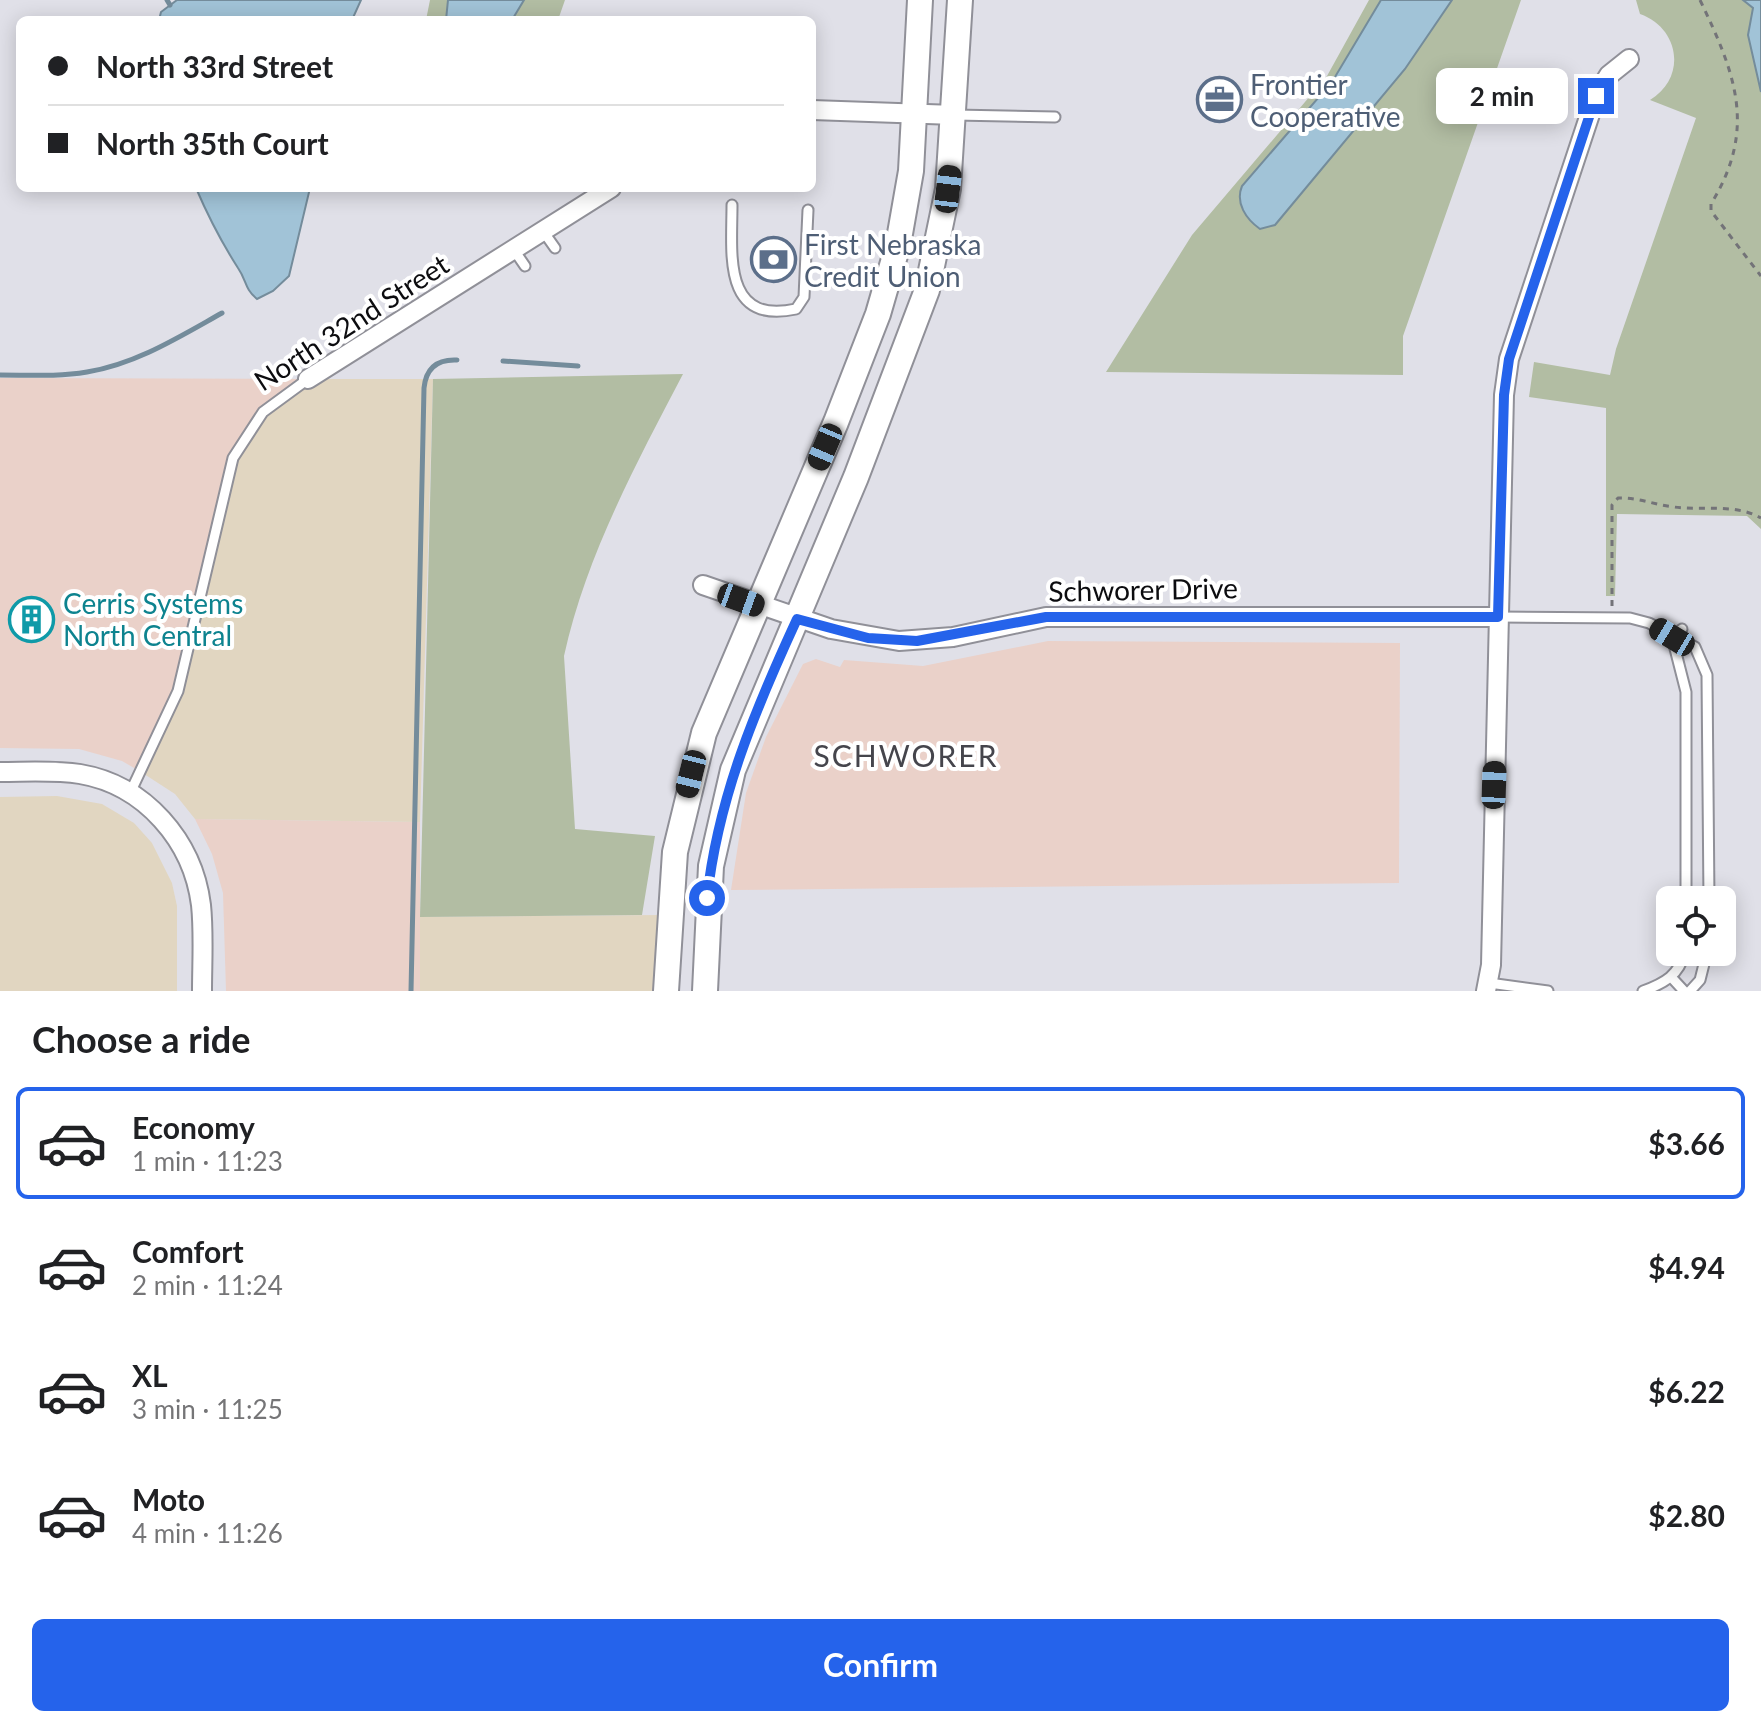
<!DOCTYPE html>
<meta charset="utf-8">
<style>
:root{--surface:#fff;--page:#f6f6f6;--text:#202124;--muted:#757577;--line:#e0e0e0;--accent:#2563eb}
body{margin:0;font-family:Lato,sans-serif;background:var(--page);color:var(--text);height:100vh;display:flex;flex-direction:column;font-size:30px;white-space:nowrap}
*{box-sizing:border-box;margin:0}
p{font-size:26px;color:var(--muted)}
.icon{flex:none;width:44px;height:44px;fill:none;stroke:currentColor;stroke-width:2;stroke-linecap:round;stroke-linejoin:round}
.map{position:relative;height:991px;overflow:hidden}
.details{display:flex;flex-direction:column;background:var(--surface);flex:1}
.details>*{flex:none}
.guide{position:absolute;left:16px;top:16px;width:800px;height:176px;border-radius:12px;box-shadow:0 4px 20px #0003;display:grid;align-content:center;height:176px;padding:0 32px;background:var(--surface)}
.tools{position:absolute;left:1656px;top:886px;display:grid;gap:16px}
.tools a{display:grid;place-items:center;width:80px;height:80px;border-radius:12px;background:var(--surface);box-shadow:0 4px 20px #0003;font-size:40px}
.end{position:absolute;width:36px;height:36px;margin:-18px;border:10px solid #2563eb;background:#fff;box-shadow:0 0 0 4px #fff}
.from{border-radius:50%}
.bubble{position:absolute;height:56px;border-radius:12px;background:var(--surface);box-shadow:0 4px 20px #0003;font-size:26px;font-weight:700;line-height:56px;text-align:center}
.car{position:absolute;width:24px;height:48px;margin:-24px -12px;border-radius:10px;box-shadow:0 0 6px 2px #0007;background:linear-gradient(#222 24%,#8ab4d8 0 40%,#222 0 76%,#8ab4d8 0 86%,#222 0)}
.guide b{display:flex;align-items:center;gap:28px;height:76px;font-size:30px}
.guide b+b{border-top:2px solid var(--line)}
.guide i{width:20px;height:20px;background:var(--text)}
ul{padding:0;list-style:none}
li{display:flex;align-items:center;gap:24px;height:112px;margin:0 16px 12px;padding:0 16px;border:4px solid transparent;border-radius:12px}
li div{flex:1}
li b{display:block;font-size:30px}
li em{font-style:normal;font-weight:700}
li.current{border-color:var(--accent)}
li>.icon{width:72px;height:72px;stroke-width:1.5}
h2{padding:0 32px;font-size:36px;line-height:96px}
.primary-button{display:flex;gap:16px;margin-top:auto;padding:16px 32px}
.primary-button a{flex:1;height:92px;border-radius:12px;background:var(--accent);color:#fff;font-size:32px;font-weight:700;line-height:92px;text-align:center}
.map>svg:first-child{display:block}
.commercial{fill:#ead1c9}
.industrial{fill:#e1d6c1}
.green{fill:#b2bda3}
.water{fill:#a1c3d7;stroke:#748c9b;stroke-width:2}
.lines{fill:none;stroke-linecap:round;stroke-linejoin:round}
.stream{stroke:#748c9b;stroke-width:5}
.lane-casing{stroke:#909098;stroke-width:13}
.street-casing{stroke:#909098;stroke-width:22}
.secondary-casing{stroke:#909098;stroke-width:28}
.path{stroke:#737378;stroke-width:3;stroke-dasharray:6 6;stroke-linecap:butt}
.lane{stroke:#fff;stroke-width:9}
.street{stroke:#fff;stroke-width:18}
.secondary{stroke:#fff;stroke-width:24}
.route{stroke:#2563eb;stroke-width:10}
.labels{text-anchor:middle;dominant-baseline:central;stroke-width:8;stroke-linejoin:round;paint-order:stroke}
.service-label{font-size:28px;fill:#4e5e75;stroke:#fff;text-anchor:start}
.street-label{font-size:28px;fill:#0c0c0f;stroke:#fff}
.culture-label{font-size:28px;fill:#0d838f;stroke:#fff;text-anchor:start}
.neighbourhood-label{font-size:30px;letter-spacing:2px;fill:#45454c;stroke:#fff}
</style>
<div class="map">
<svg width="1761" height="991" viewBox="0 0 1761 991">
<rect width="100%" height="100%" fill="#e0e0e8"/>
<g class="commercial">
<path d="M0,378L308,379L141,772L122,761L79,749L0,748Z"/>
<path d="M1048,641L1400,643L1399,883L731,890L746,793L766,737L803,664L816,659L840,667L844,660L923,666Z"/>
<path d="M195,819L420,822V991H226L223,893L212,854Z"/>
</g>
<g class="industrial">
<path d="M308,379H433L420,822L195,819L175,794L141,772L167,718L227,479L255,421Z"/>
<path d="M57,796L102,804L134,823L152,843L172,883L177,906V991H0V797Z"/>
<path d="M661,915L659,991H420V917Z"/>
</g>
<g class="green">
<path d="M430,0H565L558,20H426Z"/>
<path d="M1369,0H1521L1403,336V375L1106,372L1192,235L1327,76Z"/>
<path d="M1636,0H1761V529L1747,516L1617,514L1615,596H1606V408L1529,397L1534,362L1610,375L1616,349L1696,118L1650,100C1687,78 1680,28 1640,14Z"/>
<path d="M683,374C636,464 586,556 564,656L575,829L655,836L642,915L420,917L433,379Z"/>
</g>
<g class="water">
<path d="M177,0H361L352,20H159L161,12Z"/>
<path d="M448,0H524L512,20H446Z"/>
<path d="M1381,0H1452L1405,69L1275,225L1260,229C1246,219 1235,203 1242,186L1332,82Z"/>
<path d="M1743,0H1761V92L1748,35L1753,8Z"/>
<path d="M196,188H310L289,276L273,291L257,299C244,288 247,281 238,268C222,243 208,216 196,188Z"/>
</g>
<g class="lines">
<g class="stream">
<path d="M167,0L170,5"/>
<path d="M503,361L578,366"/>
<path d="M0,375C29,375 58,377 87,372C136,364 179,337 222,313"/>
<path d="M411,991L424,388C426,368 437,359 457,360"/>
</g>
<defs>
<g id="lane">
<path d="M955,115L1055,117"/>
<path d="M732,205C732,254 722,325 796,309L804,297L808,210"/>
<path d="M543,231L555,248"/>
<path d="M514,250L525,266"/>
<path d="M1498,617L1630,618L1649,623L1695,647L1707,675L1709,900"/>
<path d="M1672,637L1686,692V900"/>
<path d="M1672,637L1682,629"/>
<path d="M130,793L178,691L233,458L263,412L308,379"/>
<path d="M1672,978L1684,991"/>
<path d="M1489,983L1548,991"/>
<path d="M1643,991C1665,983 1679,975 1685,952"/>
<path d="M1690,991L1700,980L1707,952"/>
</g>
<g id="street">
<path d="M812,110L955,115"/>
<path d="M308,379L611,188"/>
<path d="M703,585L831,629L899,641L953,637L1046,617H1498"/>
<path d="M0,772C26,772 54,770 80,774C145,785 193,841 201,905C204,933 202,963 202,991"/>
<path d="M1486,991L1491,965L1504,395L1509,359L1596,96L1609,75L1629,59"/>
</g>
<g id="secondary">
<path d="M666,991L675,852L704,733L836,422L878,314L898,245L911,171L920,0"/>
<path d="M705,991L711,866L733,770L856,477L927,290L948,189L960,0"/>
</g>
</defs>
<use href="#lane" class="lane-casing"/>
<use href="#street" class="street-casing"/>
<use href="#secondary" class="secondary-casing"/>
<g class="path">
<path d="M1700,0C1736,75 1757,129 1711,204V211L1761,276"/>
<path d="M1612,606V505L1618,498C1638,497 1654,505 1674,507C1704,511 1734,503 1761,518"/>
</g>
<use href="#lane" class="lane"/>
<use href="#street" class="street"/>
<use href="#secondary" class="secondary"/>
</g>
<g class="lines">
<path class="route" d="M707,898C718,798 755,710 797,619L868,638L917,641L1046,617H1498L1504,395L1509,359L1596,96"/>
</g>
<defs>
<symbol id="office-ring" viewBox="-11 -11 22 22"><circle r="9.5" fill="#fff" stroke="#5c6f8a" stroke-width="1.5"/><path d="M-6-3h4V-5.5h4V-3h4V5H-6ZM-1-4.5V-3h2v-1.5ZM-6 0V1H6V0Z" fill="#5c6f8a"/></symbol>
<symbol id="bank-ring" viewBox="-11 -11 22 22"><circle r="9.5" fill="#fff" stroke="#5c6f8a" stroke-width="1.5"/><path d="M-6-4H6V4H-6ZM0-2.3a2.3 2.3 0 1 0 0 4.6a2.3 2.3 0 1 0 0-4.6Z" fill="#5c6f8a"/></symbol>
<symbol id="building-ring" viewBox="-11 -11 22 22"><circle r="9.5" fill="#fff" stroke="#0f9aa8" stroke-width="1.5"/><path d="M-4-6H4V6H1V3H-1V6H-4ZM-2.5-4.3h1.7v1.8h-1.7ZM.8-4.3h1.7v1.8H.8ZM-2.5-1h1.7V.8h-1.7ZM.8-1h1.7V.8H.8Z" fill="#0f9aa8"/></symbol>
</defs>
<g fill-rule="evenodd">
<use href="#office-ring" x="1194" y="74" width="51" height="51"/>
<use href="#bank-ring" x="748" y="234" width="51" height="51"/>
<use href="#building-ring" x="6" y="594" width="51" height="51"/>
</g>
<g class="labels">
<g class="service-label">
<text x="1250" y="84">Frontier<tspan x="1250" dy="32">Cooperative</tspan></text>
<text x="804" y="244">First Nebraska<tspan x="804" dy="32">Credit Union</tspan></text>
</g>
<g class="street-label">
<text transform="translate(351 322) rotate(-33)">North 32nd Street</text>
<text transform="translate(1143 589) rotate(-1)">Schworer Drive</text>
</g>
<g class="culture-label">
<text x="63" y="603">Cerris Systems<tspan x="63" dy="32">North Central</tspan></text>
</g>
<g class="neighbourhood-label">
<text x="906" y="755">SCHWORER</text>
</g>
</g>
</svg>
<div class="tools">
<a><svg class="icon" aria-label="locate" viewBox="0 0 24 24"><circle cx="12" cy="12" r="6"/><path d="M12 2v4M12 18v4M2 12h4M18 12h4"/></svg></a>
</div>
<i class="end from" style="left:707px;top:898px"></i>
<i class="end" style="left:1596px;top:96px"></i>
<div class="bubble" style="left:1436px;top:68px;width:132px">2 min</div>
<i class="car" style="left:948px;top:189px;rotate:7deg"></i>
<i class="car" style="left:825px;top:447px;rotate:203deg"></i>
<i class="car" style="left:741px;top:600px;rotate:110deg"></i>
<i class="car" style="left:1672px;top:637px;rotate:301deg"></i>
<i class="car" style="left:691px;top:774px;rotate:194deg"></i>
<i class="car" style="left:1494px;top:785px;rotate:2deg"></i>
<div class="guide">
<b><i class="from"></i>North 33rd Street</b>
<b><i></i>North 35th Court</b>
</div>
</div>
<section class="details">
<h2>Choose a ride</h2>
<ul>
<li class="current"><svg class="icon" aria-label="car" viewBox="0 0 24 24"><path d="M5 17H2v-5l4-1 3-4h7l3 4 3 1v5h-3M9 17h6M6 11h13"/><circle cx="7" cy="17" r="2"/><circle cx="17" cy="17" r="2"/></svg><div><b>Economy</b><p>1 min · 11:23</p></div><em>$3.66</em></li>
<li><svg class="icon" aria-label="car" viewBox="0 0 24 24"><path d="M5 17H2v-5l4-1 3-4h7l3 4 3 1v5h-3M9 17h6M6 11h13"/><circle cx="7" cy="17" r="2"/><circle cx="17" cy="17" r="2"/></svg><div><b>Comfort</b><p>2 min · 11:24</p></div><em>$4.94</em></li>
<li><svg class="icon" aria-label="car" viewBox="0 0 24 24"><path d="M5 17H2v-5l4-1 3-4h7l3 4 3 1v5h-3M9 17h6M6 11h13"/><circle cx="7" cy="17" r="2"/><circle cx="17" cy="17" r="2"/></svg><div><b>XL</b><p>3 min · 11:25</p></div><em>$6.22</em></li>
<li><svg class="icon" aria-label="car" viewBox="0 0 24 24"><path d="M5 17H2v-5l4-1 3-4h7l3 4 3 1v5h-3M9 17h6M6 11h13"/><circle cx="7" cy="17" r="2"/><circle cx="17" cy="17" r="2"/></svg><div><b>Moto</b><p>4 min · 11:26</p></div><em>$2.80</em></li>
</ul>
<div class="primary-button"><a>Confirm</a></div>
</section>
